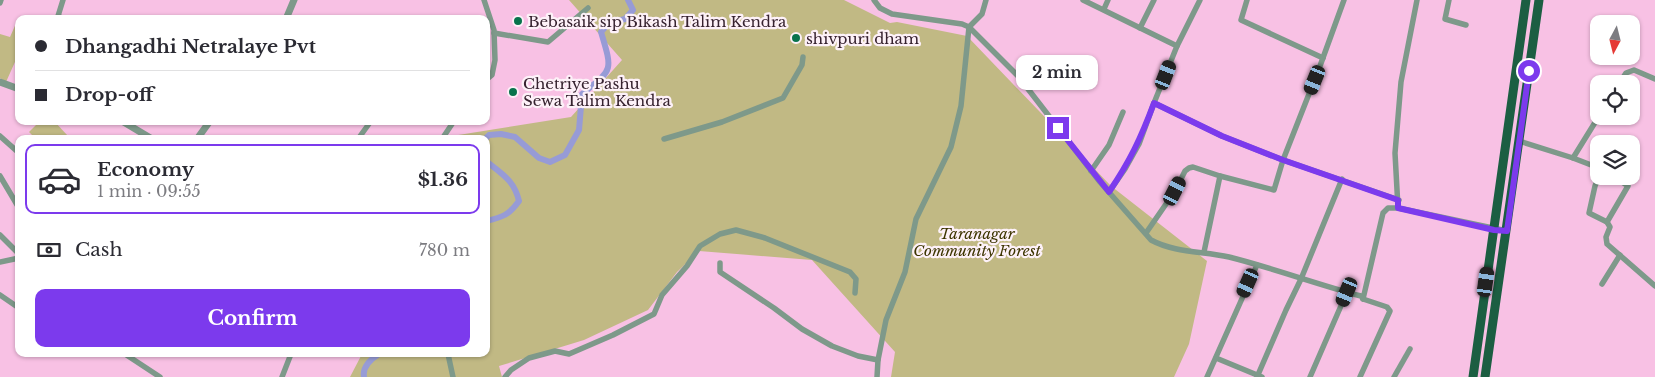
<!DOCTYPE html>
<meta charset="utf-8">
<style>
:root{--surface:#fff;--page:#f2f2f3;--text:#2b2b33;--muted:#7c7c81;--line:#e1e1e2;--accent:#7c3aed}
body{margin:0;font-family:"Libre Baskerville",serif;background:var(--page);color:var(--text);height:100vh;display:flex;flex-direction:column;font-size:19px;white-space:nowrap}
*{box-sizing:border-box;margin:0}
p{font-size:16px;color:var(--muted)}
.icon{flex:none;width:28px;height:28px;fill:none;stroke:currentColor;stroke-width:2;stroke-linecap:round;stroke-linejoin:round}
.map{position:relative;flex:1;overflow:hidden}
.sheet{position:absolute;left:15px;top:135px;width:475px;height:222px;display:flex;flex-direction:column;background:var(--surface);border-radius:10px;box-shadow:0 1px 4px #0004}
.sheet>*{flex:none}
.banner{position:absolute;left:15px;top:15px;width:475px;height:110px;border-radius:10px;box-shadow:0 1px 4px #0004;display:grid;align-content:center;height:110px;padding:0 20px;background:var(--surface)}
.needle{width:32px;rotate:187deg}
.fabs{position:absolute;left:1590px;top:15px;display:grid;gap:10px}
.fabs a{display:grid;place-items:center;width:50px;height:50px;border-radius:10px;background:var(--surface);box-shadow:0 1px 4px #0004;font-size:25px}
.end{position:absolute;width:22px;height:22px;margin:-11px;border:6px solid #7c3aed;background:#fff;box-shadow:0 0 0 2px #fff}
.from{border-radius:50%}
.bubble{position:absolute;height:35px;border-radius:10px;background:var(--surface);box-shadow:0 1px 4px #0004;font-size:16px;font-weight:700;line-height:35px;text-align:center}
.car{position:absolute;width:15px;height:30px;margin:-15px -8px;border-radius:6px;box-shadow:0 0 4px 1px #0007;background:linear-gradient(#222 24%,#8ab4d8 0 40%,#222 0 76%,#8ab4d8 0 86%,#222 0)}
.banner b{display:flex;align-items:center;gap:18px;height:48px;font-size:19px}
.banner b+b{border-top:1px solid var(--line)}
.banner i{width:12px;height:12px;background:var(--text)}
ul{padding:9px 0 0;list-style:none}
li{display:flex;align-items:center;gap:15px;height:70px;margin:0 10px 8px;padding:0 10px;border:2px solid transparent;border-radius:10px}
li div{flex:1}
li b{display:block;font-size:19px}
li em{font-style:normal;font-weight:700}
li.active{border-color:var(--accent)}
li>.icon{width:45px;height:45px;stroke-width:1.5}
.pay{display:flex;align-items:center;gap:12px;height:55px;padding:0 20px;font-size:19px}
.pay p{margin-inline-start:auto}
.cta{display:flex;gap:10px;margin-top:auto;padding:10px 20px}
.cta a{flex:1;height:58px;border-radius:10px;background:var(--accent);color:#fff;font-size:20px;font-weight:700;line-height:58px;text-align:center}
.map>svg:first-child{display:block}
.green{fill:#c1b984}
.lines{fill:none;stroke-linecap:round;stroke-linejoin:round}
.canal{stroke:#979bd6;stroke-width:6}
.minor{stroke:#7e998a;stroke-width:5.5}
.tertiary{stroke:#7e998a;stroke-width:7}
.trunk{stroke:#1c5e42;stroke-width:9}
.route{stroke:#7c3aed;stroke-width:6}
.poi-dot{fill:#08734c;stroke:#fdf1f8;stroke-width:2}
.labels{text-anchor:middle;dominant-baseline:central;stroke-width:4.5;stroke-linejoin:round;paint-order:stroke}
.poi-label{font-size:15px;fill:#36222f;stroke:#fdf1f8;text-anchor:start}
.park-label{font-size:15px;font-style:italic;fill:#3d3500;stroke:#fdf1f8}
</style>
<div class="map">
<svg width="1655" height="377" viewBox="0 0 1655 377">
<rect width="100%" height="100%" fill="#f8c1e4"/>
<g class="green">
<path d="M569,0H844L890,23L897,22L967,36L1111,186L1207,261L1189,344L1174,377H891L895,352L812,260L699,251L677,272L648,310L584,340L499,366L502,377H350L362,354H486V139H450L452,136L571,117L622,60Z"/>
<path d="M18,19L19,53L6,82L0,78V34L10,37Z"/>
<path d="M40,121H54L68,136L66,139H36L29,132Z"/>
</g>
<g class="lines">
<g class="canal">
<path d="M485,139L489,135L501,134L515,137L539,158L550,162L565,155L579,130L582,94C613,69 613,72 601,32L609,23L625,19L633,10L628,0"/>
<path d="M486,161C502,174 514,180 519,201C509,215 503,217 486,221"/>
<path d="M364,377C362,366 371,359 379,354"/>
</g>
<g class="minor">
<path d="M63,0L58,16L64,19"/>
<path d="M484,0L494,30L495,60L492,75L486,80"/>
<path d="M874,0L880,8L892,14L962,24L969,27L1018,76L1100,182L1151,240C1175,253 1203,251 1229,257C1273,268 1316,284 1361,296L1363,299L1383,213L1388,208H1398"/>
<path d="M1083,0L1177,46L1154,103L1222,136L1283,160L1399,200"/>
<path d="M1247,0L1241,20L1323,58"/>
<path d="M1417,0L1401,82L1395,153L1398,208L1507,231"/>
<path d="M1449,0L1445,19L1466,25"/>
<path d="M0,3L1,0"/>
<path d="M1104,9L1108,0"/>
<path d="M1140,28L1154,0"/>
<path d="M494,33L548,42L588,8"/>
<path d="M1177,46L1200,0"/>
<path d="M1619,84L1626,73L1634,70L1655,79"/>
<path d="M0,136L19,153"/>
<path d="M358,139L371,121"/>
<path d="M442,139L454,121"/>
<path d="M664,139L722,122L783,98L802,65L803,57"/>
<path d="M1519,141L1573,158L1599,116"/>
<path d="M1573,158L1599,168"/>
<path d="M1091,171L1109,145L1123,112"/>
<path d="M0,176L19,208"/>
<path d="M1599,176L1595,186L1589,213L1607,222L1610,227L1606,237L1607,244L1655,286"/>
<path d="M1109,192L1125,169L1139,144L1154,103"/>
<path d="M1607,222L1628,186L1613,176"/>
<path d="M1146,233L1175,191L1185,171L1189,168L1193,167L1220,176"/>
<path d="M0,235L19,254"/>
<path d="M1204,252L1220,176L1274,190L1283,160L1320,66L1344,0"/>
<path d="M0,262L19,258"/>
<path d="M720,263V272L774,308L802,329L832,346L858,356L878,360"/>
<path d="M1602,284L1620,255"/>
<path d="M0,295L19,308"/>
<path d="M125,354L160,377"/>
<path d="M448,354L453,377"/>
<path d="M1216,358L1262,377"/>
<path d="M282,377L291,354"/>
<path d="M505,377L511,370L529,358L555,351L569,354L613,335L654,314L662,295L687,266L700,246L720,234L736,230L765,238L850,272L856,279L855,293"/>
<path d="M877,377L878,360L886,320L905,272L916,219L951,147L961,106L969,27L982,14L986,0"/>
<path d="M1207,377L1257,265"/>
<path d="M1257,377L1286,310L1301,279L1342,179"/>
<path d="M1310,377L1347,292"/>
<path d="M1360,377L1390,311L1387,307L1363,299"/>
<path d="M1394,377L1410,349"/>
</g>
<g class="tertiary">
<path d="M286,19L294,0"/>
<path d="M0,82L19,89"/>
<path d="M122,121L152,139"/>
<path d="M197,139L210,121"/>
</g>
<g class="trunk">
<path d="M1473,377L1526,0"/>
<path d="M1485,377L1539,0"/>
</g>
</g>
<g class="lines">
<path class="route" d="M1058,128L1109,192C1130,161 1141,138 1154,103L1222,136L1283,160L1398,200V208L1494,230L1507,231L1529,71"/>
</g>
<g class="poi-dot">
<circle cx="518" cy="21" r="5"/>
<circle cx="796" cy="38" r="5"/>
<circle cx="513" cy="92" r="5"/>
</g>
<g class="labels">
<g class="poi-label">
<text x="528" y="21">Bebasaik sip Bikash Talim Kendra</text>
<text x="806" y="38">shivpuri dham</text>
<text x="523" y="83">Chetriye Pashu<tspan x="523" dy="17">Sewa Talim Kendra</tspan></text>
</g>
<g class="park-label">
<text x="977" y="233">Taranagar<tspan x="977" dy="17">Community Forest</tspan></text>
</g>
</g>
</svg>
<div class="fabs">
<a><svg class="needle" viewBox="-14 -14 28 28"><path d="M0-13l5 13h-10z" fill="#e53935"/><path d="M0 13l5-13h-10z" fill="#7c7c81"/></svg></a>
<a><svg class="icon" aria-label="locate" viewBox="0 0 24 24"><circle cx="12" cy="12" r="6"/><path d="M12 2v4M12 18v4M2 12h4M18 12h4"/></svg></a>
<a><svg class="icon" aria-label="layers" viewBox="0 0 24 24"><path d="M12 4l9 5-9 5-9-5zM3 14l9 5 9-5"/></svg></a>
</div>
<i class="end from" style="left:1529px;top:71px"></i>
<i class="end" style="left:1058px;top:128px"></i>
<div class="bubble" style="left:1016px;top:55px;width:82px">2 min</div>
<i class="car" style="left:1166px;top:75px;rotate:21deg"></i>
<i class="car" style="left:1315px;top:80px;rotate:202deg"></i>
<i class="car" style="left:1175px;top:191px;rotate:27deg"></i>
<i class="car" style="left:1486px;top:282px;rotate:8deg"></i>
<i class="car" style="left:1248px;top:283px;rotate:204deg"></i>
<i class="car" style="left:1347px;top:292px;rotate:203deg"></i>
<div class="banner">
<b><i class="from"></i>Dhangadhi Netralaye Pvt</b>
<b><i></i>Drop-off</b>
</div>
<section class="sheet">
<ul>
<li class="active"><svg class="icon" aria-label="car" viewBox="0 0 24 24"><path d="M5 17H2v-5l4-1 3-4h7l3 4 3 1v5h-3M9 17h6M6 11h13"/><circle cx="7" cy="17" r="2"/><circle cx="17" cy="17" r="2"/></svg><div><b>Economy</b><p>1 min · 09:55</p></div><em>$1.36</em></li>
</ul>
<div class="pay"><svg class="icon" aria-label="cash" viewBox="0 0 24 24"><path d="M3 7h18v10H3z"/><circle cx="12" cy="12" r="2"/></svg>Cash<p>780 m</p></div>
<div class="cta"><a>Confirm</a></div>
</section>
</div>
